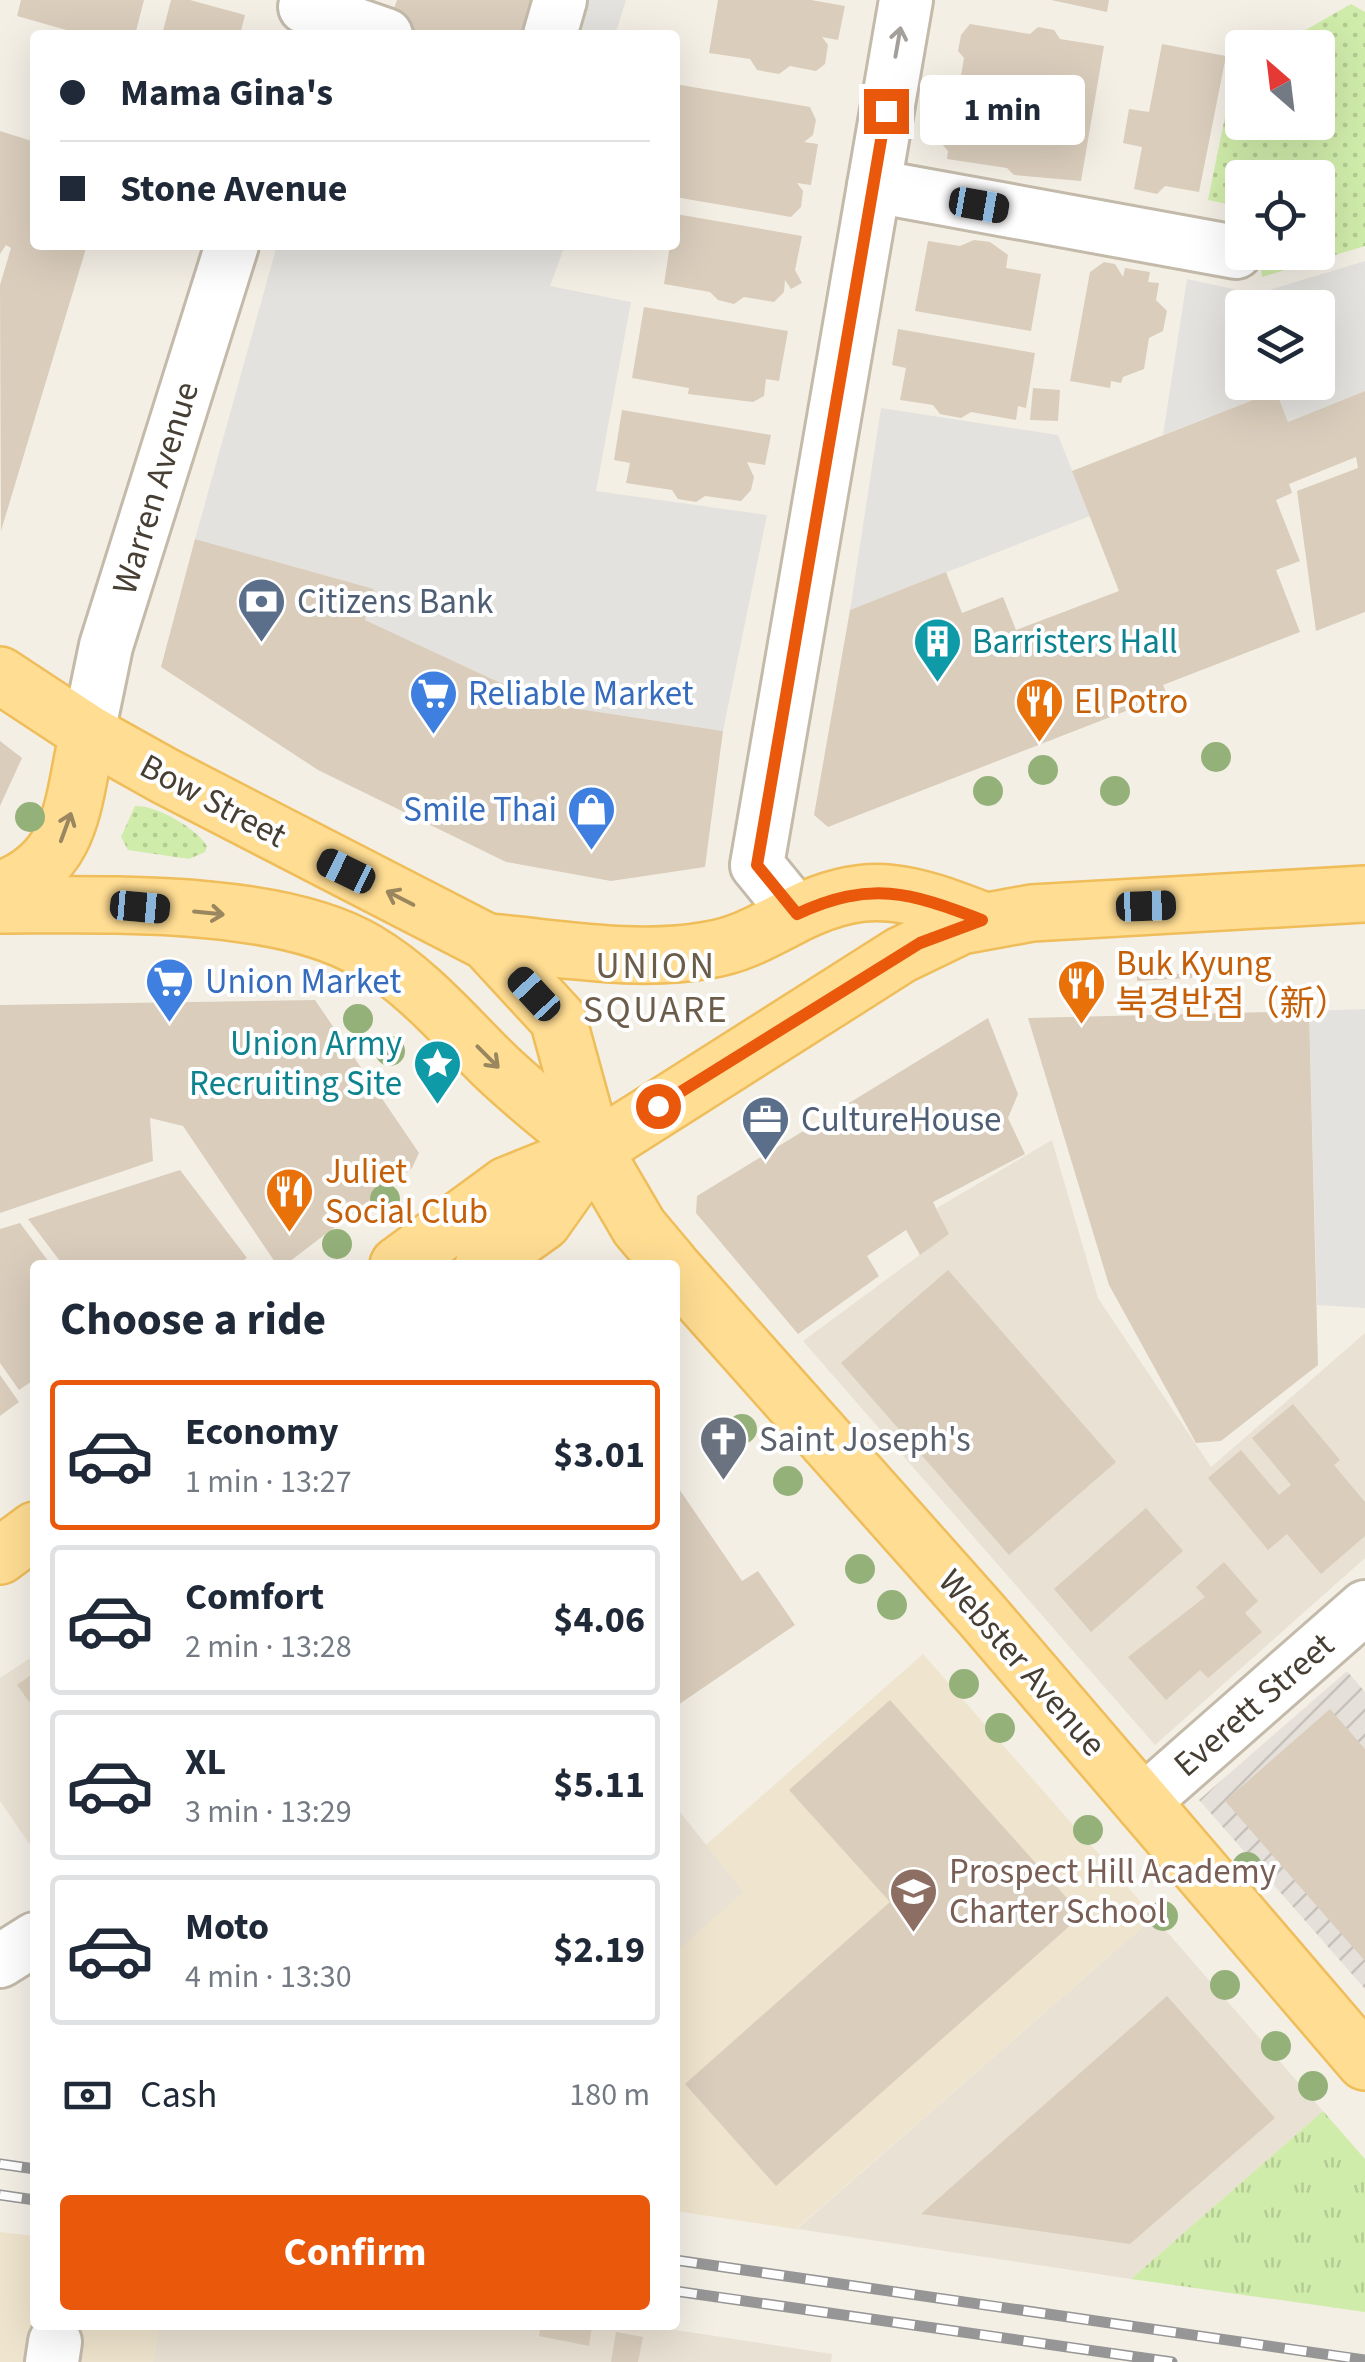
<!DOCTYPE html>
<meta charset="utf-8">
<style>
:root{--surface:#fff;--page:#f6f6f7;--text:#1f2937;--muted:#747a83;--line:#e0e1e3;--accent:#ea580c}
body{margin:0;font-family:"Source Sans 3","Noto Sans SC","Noto Sans KR",sans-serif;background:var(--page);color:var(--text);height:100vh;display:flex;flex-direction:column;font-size:38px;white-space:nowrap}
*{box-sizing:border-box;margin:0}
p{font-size:32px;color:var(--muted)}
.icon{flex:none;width:55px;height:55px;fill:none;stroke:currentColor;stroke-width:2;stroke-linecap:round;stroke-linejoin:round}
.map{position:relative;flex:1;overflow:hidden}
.sheet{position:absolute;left:30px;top:1260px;width:650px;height:1070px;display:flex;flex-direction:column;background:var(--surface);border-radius:10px;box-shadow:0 10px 40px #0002}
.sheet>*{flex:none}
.top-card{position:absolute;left:30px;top:30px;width:650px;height:220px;border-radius:10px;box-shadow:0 10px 40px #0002;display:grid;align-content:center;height:220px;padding:0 30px;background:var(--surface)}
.needle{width:65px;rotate:332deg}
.tools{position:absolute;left:1225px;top:30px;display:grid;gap:20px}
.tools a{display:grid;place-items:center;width:110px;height:110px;border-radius:10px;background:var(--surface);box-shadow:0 10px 40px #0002;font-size:50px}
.end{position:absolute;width:45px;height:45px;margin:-22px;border:12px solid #ea580c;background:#fff;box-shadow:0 0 0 5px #fff}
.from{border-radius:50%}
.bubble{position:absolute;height:70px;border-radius:10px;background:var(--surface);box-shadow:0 10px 40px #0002;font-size:32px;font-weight:700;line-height:70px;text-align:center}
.car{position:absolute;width:30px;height:60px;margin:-30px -15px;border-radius:12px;box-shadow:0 0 8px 2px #0007;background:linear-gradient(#222 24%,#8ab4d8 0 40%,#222 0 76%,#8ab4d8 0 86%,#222 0)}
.top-card b{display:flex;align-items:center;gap:35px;height:95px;font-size:38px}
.top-card b+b{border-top:2px solid var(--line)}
.top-card i{width:25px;height:25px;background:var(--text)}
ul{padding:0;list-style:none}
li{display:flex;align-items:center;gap:30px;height:150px;margin:0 20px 15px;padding:0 10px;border:5px solid var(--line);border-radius:10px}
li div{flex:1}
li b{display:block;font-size:38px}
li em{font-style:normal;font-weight:700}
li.active{border-color:var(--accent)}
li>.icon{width:90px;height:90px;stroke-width:1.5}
h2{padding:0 30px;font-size:45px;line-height:120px}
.pay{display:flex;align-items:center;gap:25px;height:110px;padding:0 30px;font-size:38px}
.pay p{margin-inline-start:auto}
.cta{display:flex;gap:20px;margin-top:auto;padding:20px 30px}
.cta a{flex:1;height:115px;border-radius:10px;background:var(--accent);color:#fff;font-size:40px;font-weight:700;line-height:115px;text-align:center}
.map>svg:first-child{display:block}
.residential{fill:#e9e1d3}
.industrial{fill:url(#industrial-furrows)}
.education{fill:#efe4cd}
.grass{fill:url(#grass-tufts)}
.park{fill:url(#park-dots)}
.parking{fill:#e4e2de;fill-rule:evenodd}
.building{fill:#dacdbc}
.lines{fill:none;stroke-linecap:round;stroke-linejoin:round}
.minor-casing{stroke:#c3baaa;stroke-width:58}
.major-casing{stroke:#efbd59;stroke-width:60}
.minor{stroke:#fff;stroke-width:52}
.major{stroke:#ffdd93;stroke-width:55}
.rail-casing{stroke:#969696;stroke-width:11}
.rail{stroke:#fff;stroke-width:8;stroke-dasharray:22;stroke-linecap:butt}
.tree{fill:#95b17a}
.oneway{stroke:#a39f9a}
.oneway2{stroke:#9a865f}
.route{stroke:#ea580c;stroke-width:12}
.labels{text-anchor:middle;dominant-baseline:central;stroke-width:8;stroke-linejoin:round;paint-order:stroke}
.street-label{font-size:35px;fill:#473f34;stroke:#fff}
.service-label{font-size:35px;fill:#4e5e75;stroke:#fff;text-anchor:start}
.culture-label{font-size:35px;fill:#0d838f;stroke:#fff;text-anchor:start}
.shop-label{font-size:35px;fill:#366cbe;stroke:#fff;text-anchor:start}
.food-label{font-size:35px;fill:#c56008;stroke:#fff;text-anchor:start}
.worship-label{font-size:35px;fill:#5b616d;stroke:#fff;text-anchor:start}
.education-label{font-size:35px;fill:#785e54;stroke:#fff;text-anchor:start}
.neighbourhood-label{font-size:38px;letter-spacing:2.5px;fill:#6b5d4a;stroke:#fff}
</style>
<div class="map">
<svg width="1365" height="2362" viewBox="0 0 1365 2362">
<defs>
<pattern id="industrial-furrows" width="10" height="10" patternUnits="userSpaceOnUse" patternTransform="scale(2.5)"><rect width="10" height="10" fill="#e6e0da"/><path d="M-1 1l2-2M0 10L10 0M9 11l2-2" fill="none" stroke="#c7c1bc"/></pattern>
<pattern id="grass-tufts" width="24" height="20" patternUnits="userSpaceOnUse" patternTransform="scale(2.5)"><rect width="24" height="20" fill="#d0ecaa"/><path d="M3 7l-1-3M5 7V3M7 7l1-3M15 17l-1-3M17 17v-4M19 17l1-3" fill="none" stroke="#b4cb93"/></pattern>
<pattern id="park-dots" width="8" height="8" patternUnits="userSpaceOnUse" patternTransform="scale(2.5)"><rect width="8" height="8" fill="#d0ecaa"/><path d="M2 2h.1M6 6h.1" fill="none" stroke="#b4cb93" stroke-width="1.8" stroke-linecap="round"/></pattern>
</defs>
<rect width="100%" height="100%" fill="#f4efe5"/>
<g class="residential">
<path d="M1052,1140L1098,1298L1211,1467L1365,1333V1558L1155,1745L803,1341L948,1234L937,1208Z"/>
<path d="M35,1655V1852L0,1801V1678Z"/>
<path d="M675,1806L744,1892L675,1953Z"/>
<path d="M1154,1917L1323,2111L1131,2279L797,2229Z"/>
<path d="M159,2325H643L832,2354L831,2362H153Z"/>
</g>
<path class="industrial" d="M1347,1671L1365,1692V1989L1199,1800Z"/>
<g class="education">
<path d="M923,1654L1154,1917L796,2229L675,2211V1953L743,1892L706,1845Z"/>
<path d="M0,2232L35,2236V2325H159L153,2362H0Z"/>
</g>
<path class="grass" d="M1323,2111L1365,2159V2312L1131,2279Z"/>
<g class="park">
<path d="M1351,4L1365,12V246L1262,277L1260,253L1318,252V178H1242V207L1208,200L1234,72L1242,67V122H1318V48L1276,47Z"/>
<path d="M135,806C156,805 196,828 207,846L205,852L189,859L128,850L121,837Z"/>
</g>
<g class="parking">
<path d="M546,0H626L615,35H535Z"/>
<path d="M277,245H565L550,286L631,302L596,491L767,515L723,731L546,704L365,620L374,589L195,539Z"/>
<path d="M1365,261V391L1288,422L1276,391L1163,435L1187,279L1256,294ZM1242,308H1318V382H1242Z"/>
<path d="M881,408L1058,435L1090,516L850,610Z"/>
<path d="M1365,1009V1308L1317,1305L1309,1011Z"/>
</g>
<g class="building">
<path d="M21,0H144L135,35H84L17,16Z"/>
<path d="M171,0H190L245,15L240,35H162Z"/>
<path d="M397,0H540L529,35H385Z"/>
<path d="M718,0H811L845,6L838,40L822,37L828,45L825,64L816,71L790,66L779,74L757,70L750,59L709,53Z"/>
<path d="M1051,0H1109L1107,12Z"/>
<path d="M970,24L1030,34L1038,27L1054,30L1060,39L1104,46L1081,181L1014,175L1007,168L947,159L948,151L942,144L945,125L953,121L964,58L958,51L961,35Z"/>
<path d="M1162,44L1226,56L1199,192L1165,186L1157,194L1134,189L1142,147L1123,143L1129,109L1149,112Z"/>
<path d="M675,84L810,107L816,120L813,135L804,142L818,144L811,185L797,183L803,191L801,207L791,217L675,197Z"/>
<path d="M0,131L35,142V245H87L1,531L0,285L11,248L6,245L0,254Z"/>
<path d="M676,214L802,236L795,270L802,283L791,289L785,280L784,292L774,302L744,297L734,304L718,300L710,292L664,284L670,245H675Z"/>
<path d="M974,240L990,242L1008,255L1006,268L1041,274L1031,331L915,311L928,241L960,246Z"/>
<path d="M1104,262L1115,264L1123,277L1125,268L1150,272L1148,282L1159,283L1156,300L1167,311L1163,331L1149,338L1144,369L1123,377L1121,383L1111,381L1110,388L1070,381L1090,272Z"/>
<path d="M644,307L788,331L779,381L766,379L764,396L753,402L688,394L689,388L632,378Z"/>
<path d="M898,329L1035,353L1026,408L1018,406L1016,420L971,412L961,418L940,414L933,405L900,400L906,368L892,365Z"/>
<path d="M1033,388L1060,390L1058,421L1030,420Z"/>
<path d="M1276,391L1288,422L1365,391V612L1316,631L1297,491L1358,468L1356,457L1289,484L1292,493L1276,500L1300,561L1276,570L1300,632L1163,685L1167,695L828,827L814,815L850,610L946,572L962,613L1003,597L1016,630L1119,591L1072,471Z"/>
<path d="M622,410L771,435L765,465L747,462L754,477L751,490L741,501L705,496L696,502L678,499L672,490L626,483L630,463L614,460Z"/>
<path d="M195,539L374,589L365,620L546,704L723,731L705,867L611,881L506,862L318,770L161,667Z"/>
<path d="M0,741L22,758L0,806Z"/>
<path d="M1192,973V978L1137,981V976Z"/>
<path d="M315,1000L419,1153L412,1168L285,1265H277L183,1126L150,1118L153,1161L0,1213V1005Z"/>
<path d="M1309,1011L1318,1365L1221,1441L1196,1443L1109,1285L1028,1018Z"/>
<path d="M988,1018L1018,1094L1008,1118L1025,1154L933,1202L949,1234L920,1255L906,1230L867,1256L879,1276L798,1334L696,1213L697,1196Z"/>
<path d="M180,1170L247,1258L237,1265H63L28,1219Z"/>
<path d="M20,1223L51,1265H35V1379L19,1390L0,1363V1229Z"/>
<path d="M948,1270L1116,1462L1009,1555L841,1363Z"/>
<path d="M0,1375L19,1402L0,1416Z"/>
<path d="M1293,1404L1340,1460L1334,1465L1365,1502V1536L1321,1574L1287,1534L1268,1550L1208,1478L1241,1450L1279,1495L1291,1485L1252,1438Z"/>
<path d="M675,1483L742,1581L758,1571L795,1625L675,1707Z"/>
<path d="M1146,1508L1183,1551L1091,1632L1054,1589Z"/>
<path d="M1224,1562L1258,1601L1245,1613L1262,1632L1208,1678L1200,1670L1166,1700L1128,1657L1205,1597L1196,1587Z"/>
<path d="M35,1672V1710L17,1685Z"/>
<path d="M890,1700L1082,1915L776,2186L685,2084L890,1902L789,1790Z"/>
<path d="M1330,1709L1365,1749V1961L1225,1801Z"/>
<path d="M1167,1996L1275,2118L1130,2244L921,2214Z"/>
<path d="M541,2325H592L589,2346L539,2336Z"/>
<path d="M616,2332L643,2337L638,2362H611Z"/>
</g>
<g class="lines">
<defs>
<g id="minor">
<path d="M305,7L386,35"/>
<path d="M550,35L560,0"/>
<path d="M874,186L1236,252"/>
<path d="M88,733L106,646L232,245"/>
<path d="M797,914L757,865L906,0"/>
<path d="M1143,1802L1365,1607"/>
<path d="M0,1961L35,1939"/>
<path d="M52,2362L55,2342"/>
</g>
<g id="major">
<path d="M0,675L88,733L165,776L487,942L558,1019L594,1150L639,1227L671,1265"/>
<path d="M0,890C76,863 72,800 88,733"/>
<path d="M0,905C102,905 277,898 366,951C415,980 450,1021 490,1061C522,1093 559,1121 594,1150"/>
<path d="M487,942C559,948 637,963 708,950C742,945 769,928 799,913C870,878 912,893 982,920"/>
<path d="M398,1265L507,1185L594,1150L901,955L961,926L1032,913L1365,894"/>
<path d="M483,1265L543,1222L594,1150"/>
<path d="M675,1270L981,1614L1365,2062"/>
<path d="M0,1556L35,1530"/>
</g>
</defs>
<use href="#minor" class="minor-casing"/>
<use href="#major" class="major-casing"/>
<use href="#minor" class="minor"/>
<use href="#major" class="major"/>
<defs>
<g id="rail">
<path d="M0,2164L35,2169"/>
<path d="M0,2195L35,2200"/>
<path d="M675,2260L1365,2360"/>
<path d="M675,2291L1172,2362"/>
</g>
</defs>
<use href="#rail" class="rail-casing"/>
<use href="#rail" class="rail"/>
</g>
<g class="tree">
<circle cx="1216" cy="757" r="15"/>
<circle cx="1043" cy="770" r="15"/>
<circle cx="988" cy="791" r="15"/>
<circle cx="1115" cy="791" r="15"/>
<circle cx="30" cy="817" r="15"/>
<circle cx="358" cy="1019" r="15"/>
<circle cx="390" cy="1051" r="15"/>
<circle cx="385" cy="1199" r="15"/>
<circle cx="337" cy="1244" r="15"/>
<circle cx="742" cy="1429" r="15"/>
<circle cx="788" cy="1481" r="15"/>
<circle cx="860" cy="1569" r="15"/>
<circle cx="892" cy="1605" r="15"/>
<circle cx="964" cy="1684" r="15"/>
<circle cx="1000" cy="1728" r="15"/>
<circle cx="1088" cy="1830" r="15"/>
<circle cx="1247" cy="1867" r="15"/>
<circle cx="1163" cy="1916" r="15"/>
<circle cx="1225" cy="1985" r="15"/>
<circle cx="1276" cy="2046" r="15"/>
<circle cx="1313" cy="2086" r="15"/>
</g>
<defs><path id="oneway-shaft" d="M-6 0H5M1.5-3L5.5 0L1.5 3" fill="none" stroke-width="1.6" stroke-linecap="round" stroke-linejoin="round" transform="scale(2.5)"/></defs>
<use class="oneway" href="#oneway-shaft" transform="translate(898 42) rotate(-80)"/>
<g class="oneway2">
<use href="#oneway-shaft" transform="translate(66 827) rotate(-70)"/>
<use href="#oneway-shaft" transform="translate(400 898) rotate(-153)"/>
<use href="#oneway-shaft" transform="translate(209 913) rotate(6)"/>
<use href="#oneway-shaft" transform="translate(488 1057) rotate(45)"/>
</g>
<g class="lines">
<path class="route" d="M658,1106L920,943L982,920C909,892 871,880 797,914L757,865L886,111"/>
</g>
<defs>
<symbol id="bank-pin" viewBox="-11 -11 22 30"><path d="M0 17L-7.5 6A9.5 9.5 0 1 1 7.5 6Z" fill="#5c6f8a" stroke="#fff"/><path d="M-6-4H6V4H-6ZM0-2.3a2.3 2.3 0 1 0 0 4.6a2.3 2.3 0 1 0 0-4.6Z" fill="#fff"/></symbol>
<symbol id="building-pin" viewBox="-11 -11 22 30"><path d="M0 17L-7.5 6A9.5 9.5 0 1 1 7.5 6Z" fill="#0f9aa8" stroke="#fff"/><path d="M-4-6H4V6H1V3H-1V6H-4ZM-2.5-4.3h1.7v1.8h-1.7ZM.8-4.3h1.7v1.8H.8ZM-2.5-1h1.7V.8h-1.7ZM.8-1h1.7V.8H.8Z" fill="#fff"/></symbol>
<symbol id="supermarket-pin" viewBox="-11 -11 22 30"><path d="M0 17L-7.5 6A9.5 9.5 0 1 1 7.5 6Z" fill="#3f7fe0" stroke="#fff"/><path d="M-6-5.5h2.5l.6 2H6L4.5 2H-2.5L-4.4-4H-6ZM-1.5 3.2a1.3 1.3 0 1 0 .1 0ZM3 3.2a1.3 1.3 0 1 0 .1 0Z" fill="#fff"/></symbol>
<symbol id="restaurant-pin" viewBox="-11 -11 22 30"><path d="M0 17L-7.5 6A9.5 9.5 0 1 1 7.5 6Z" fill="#e8710a" stroke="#fff"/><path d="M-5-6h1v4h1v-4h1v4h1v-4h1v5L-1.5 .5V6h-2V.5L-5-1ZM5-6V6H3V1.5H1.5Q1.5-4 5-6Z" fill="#fff"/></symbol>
<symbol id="shop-pin" viewBox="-11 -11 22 30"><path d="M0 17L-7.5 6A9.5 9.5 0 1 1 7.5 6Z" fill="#3f7fe0" stroke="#fff"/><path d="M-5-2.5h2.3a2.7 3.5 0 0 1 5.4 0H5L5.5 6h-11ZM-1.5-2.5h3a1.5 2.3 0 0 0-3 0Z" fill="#fff"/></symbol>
<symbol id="sight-pin" viewBox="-11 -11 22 30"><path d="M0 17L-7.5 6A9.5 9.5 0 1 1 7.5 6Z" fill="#0f9aa8" stroke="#fff"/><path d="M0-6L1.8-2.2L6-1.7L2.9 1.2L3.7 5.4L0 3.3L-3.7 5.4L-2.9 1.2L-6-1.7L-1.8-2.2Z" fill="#fff"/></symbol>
<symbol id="office-pin" viewBox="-11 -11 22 30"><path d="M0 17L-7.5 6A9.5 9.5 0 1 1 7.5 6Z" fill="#5c6f8a" stroke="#fff"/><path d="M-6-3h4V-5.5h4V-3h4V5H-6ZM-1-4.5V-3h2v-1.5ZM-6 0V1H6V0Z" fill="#fff"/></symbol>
<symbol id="church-pin" viewBox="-11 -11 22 30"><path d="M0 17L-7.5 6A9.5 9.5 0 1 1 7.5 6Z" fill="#6b7280" stroke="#fff"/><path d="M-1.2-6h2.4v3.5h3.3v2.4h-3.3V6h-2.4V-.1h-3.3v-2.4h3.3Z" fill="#fff"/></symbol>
<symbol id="school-pin" viewBox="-11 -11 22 30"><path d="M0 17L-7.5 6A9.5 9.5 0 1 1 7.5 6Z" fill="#8d6e63" stroke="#fff"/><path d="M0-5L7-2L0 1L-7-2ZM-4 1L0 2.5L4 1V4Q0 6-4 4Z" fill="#fff"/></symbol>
</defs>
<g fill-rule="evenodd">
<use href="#bank-pin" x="234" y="574" width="55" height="75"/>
<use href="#building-pin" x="910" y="614" width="55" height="75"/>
<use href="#supermarket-pin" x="406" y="666" width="55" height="75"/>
<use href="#restaurant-pin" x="1012" y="674" width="55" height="75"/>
<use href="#shop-pin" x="564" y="782" width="55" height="75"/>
<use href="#supermarket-pin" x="142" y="954" width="55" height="75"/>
<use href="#restaurant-pin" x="1054" y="956" width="55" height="75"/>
<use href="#sight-pin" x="410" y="1036" width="55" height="75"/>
<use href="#office-pin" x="738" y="1092" width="55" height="75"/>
<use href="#restaurant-pin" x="262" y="1164" width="55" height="75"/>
<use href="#church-pin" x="696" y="1412" width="55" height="75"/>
<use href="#school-pin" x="886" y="1864" width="55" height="75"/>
</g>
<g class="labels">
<g class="street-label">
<text transform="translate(156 488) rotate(-73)">Warren Avenue</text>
<text transform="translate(213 801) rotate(28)">Bow Street</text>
<text transform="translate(1022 1663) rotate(49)">Webster Avenue</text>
<text transform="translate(1254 1705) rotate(-41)">Everett Street</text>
</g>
<g class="service-label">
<text x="297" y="602">Citizens Bank</text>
<text x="801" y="1120">CultureHouse</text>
</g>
<g class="culture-label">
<text x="972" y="642">Barristers Hall</text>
<text x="402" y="1044" text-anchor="end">Union Army<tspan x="402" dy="40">Recruiting Site</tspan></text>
</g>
<g class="shop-label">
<text x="468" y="694">Reliable Market</text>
<text x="557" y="810" text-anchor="end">Smile Thai</text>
<text x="205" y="982">Union Market</text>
</g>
<g class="food-label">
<text x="1074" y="702">El Potro</text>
<text x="1116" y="964">Buk Kyung<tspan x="1116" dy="40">북경반점（新）</tspan></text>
<text x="325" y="1172">Juliet<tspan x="325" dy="40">Social Club</tspan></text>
</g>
<g class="worship-label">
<text x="759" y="1440">Saint Joseph's</text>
</g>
<g class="education-label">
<text x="949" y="1872">Prospect Hill Academy<tspan x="949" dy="40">Charter School</tspan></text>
</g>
<g class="neighbourhood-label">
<text x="656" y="966">UNION<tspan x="656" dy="44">SQUARE</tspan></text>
</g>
</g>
</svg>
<div class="tools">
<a><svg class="needle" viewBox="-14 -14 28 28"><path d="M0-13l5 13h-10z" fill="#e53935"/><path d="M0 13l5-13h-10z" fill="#747a83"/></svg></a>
<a><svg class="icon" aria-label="locate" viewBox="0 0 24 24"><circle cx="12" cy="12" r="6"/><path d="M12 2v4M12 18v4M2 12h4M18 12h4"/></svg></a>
<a><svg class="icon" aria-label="layers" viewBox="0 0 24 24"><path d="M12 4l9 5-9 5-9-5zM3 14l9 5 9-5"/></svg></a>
</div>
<i class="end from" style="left:658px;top:1106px"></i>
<i class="end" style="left:886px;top:111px"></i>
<div class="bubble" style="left:920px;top:75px;width:165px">1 min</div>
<i class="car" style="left:979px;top:205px;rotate:100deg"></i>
<i class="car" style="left:346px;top:871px;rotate:296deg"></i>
<i class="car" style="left:1146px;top:906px;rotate:88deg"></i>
<i class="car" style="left:140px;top:907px;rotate:95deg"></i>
<i class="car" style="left:534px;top:994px;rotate:317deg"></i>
<div class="top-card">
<b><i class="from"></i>Mama Gina's</b>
<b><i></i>Stone Avenue</b>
</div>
<section class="sheet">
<h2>Choose a ride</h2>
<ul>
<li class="active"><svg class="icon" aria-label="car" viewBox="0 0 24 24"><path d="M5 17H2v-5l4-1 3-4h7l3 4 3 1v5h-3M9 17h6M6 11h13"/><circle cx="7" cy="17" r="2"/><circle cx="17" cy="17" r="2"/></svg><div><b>Economy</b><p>1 min · 13:27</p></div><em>$3.01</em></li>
<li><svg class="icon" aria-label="car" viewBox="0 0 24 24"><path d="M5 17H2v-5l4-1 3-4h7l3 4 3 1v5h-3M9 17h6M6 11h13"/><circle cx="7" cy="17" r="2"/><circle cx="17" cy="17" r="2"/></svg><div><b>Comfort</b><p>2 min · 13:28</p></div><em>$4.06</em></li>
<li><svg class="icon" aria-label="car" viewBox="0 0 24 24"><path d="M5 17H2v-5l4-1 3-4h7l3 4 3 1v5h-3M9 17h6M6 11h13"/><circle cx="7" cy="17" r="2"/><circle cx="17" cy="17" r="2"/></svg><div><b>XL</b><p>3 min · 13:29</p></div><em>$5.11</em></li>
<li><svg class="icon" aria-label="car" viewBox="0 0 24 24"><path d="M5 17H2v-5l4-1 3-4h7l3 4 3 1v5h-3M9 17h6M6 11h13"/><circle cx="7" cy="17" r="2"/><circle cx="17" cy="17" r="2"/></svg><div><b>Moto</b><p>4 min · 13:30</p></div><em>$2.19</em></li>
</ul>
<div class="pay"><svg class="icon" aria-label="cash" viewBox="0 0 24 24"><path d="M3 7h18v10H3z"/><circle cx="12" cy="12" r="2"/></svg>Cash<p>180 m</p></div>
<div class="cta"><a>Confirm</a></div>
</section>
</div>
